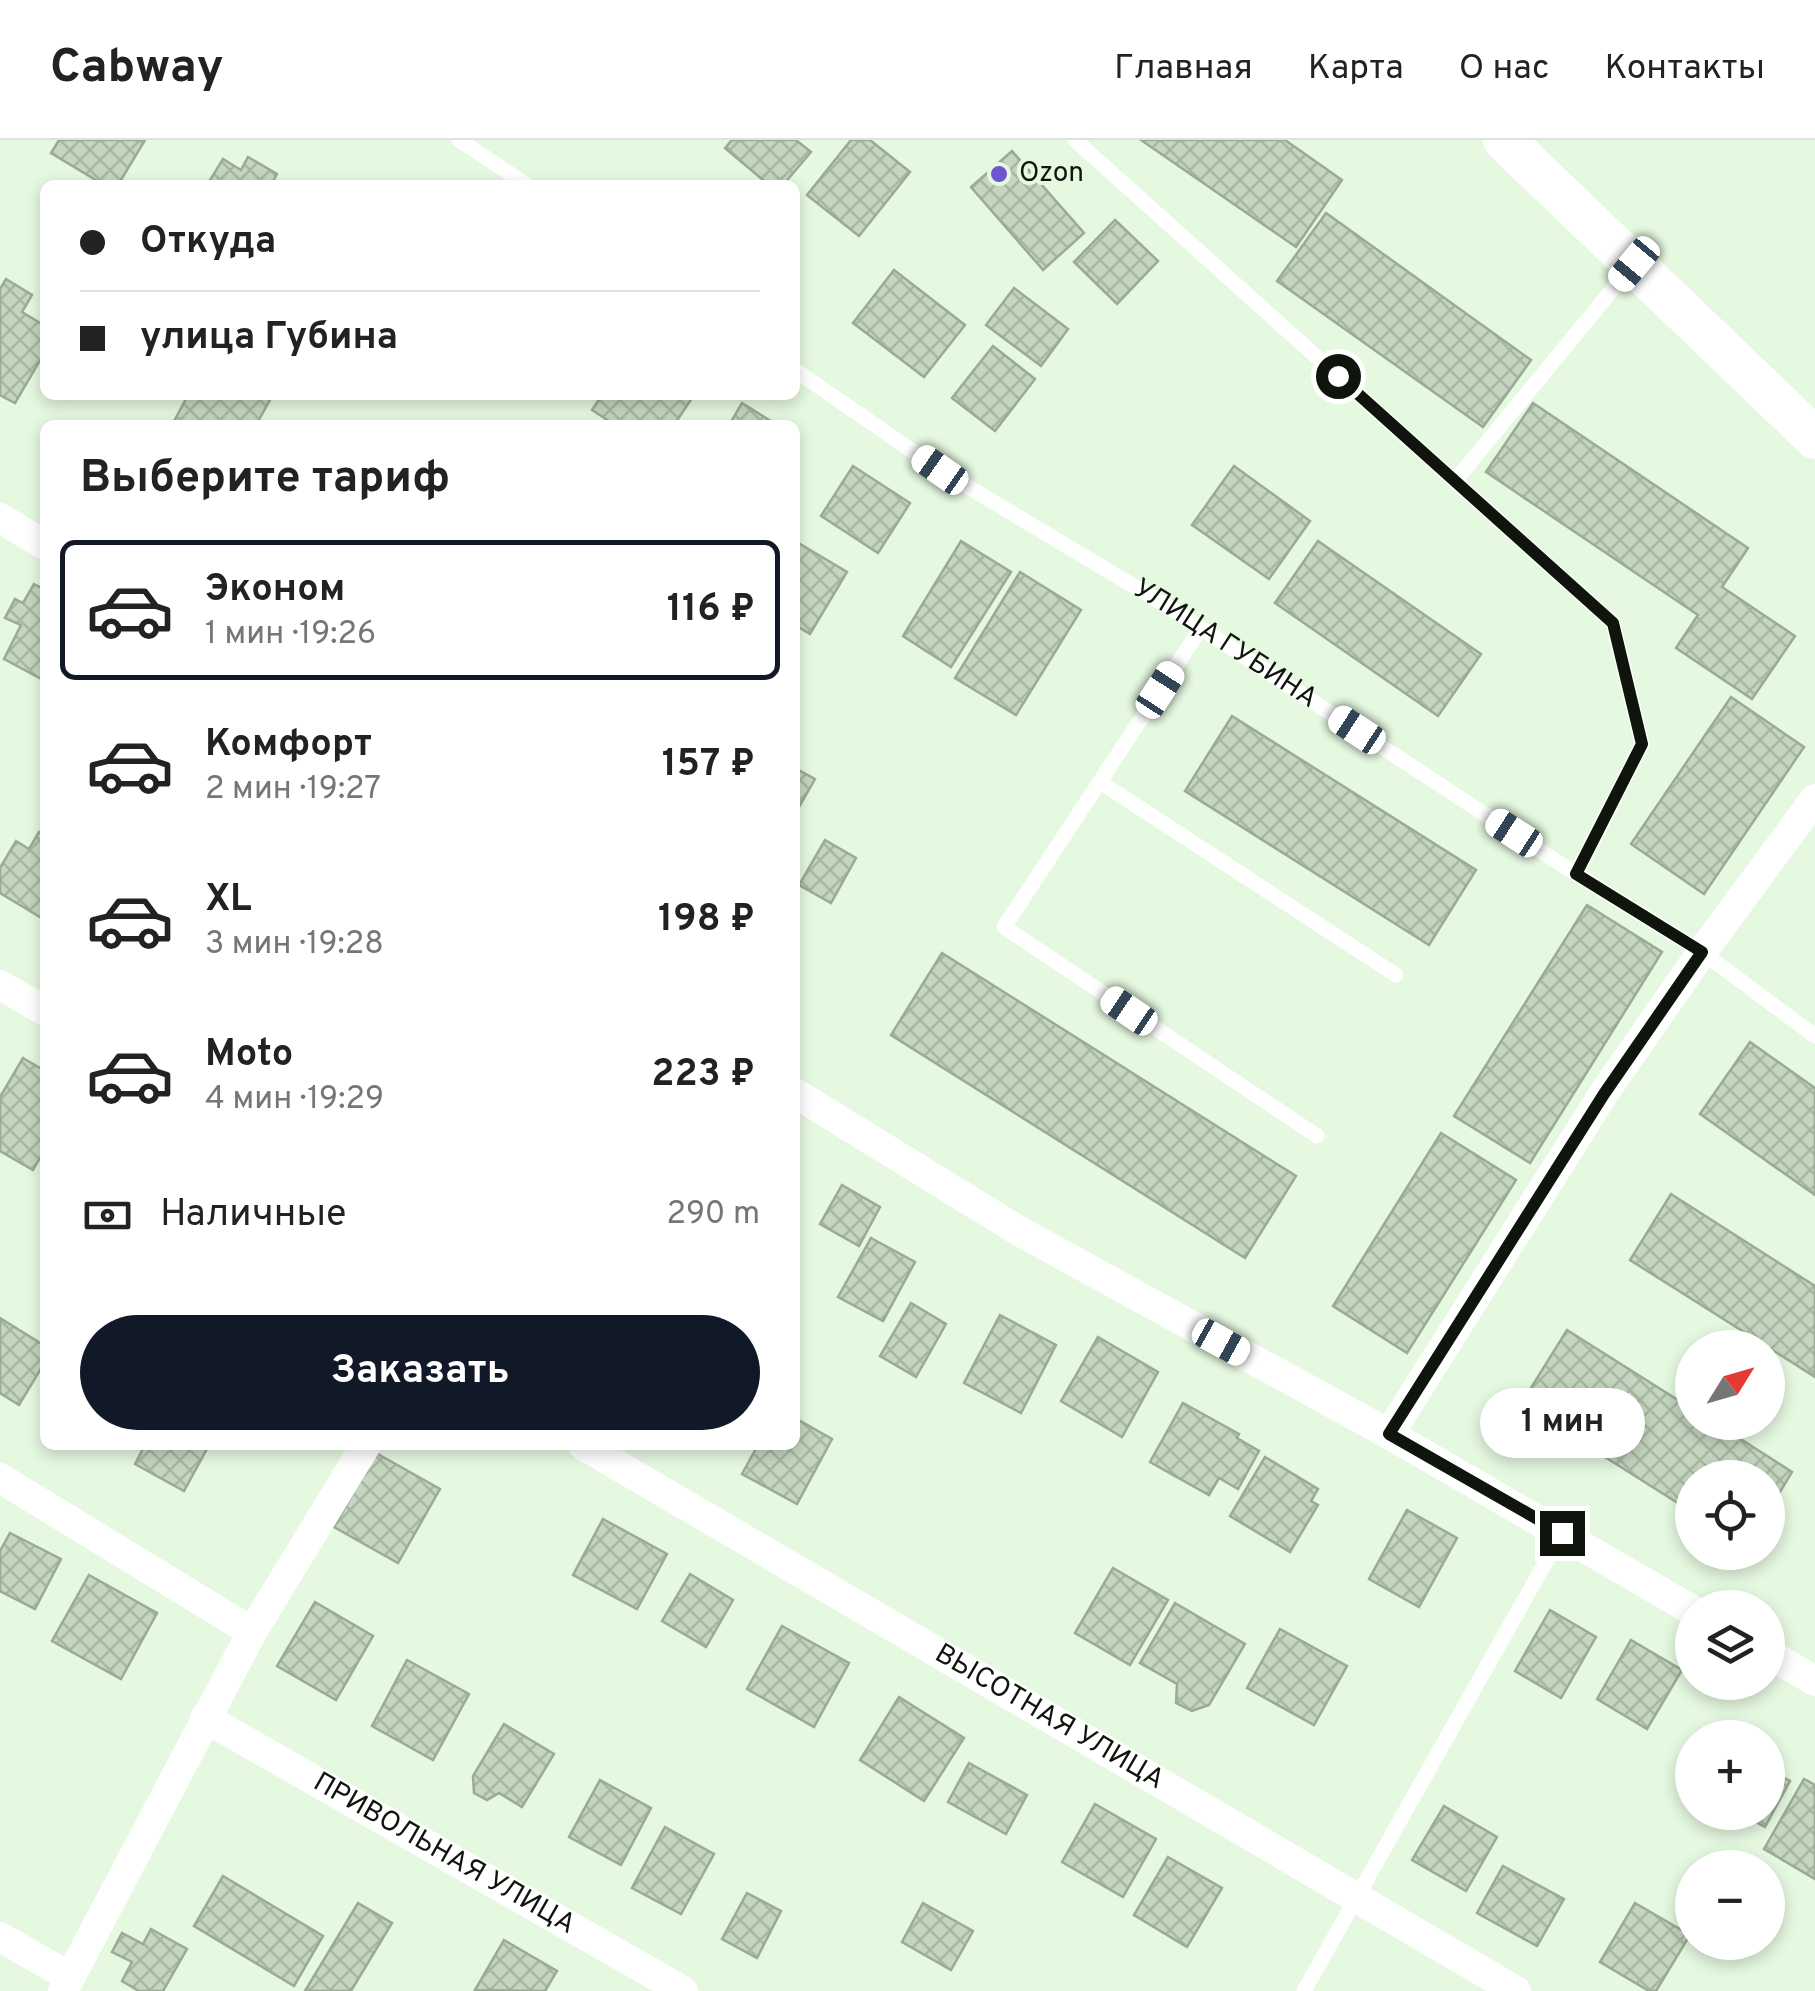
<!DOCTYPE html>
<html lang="ru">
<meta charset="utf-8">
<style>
:root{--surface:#fff;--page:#f2f2f2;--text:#222;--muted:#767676;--line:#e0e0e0;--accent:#111827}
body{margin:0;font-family:Overpass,sans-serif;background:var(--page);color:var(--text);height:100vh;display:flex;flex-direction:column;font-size:38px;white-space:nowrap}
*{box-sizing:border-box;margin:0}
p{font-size:32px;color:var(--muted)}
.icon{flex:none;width:55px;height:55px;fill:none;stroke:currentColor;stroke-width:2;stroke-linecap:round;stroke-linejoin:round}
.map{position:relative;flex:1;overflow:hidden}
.side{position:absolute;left:40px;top:280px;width:760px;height:1030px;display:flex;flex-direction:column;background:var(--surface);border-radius:15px;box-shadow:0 5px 15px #0003}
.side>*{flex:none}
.top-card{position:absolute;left:40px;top:40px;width:760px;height:220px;border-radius:15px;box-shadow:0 5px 15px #0003;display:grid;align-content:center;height:220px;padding:0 40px;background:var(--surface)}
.needle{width:65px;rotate:53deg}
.buttons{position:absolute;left:1675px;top:1190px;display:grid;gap:20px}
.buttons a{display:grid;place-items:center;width:110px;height:110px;border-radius:50%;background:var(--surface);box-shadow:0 5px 15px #0003;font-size:50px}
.end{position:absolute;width:45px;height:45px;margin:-22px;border:12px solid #0f150d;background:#fff;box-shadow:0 0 0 5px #fff}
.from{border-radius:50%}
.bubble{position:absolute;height:70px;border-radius:35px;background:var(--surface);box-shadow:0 5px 15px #0003;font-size:32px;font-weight:700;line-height:70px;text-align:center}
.car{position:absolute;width:30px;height:60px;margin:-30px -15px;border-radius:12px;box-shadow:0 0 8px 2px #0007;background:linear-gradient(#fff 24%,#345 0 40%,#fff 0 76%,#345 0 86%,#fff 0)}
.top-card b{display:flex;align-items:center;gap:35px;height:95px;font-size:38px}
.top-card b+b{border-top:2px solid var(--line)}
.top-card i{width:25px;height:25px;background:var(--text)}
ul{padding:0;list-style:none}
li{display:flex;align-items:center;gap:30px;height:140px;margin:0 20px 15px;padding:0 20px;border:5px solid transparent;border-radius:15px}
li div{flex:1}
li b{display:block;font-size:38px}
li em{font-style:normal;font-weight:700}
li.on{border-color:var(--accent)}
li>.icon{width:90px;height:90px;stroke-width:1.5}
h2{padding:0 40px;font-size:45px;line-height:120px}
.pay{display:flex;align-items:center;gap:25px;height:110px;padding:0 40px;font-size:38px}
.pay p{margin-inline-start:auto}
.button{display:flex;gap:20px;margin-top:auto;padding:20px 40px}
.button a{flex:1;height:115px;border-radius:60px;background:var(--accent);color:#fff;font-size:40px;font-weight:700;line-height:115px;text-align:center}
header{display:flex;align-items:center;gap:60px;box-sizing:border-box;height:140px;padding:0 50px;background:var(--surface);border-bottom:2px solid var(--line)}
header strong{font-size:48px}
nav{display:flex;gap:55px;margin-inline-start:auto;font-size:35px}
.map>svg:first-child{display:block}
.building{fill:url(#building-cross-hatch);stroke:#9aab95;stroke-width:2.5}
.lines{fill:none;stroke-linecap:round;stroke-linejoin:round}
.lane{stroke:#fff;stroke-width:15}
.street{stroke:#fff;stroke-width:30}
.secondary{stroke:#fff;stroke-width:42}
.route{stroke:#0f150d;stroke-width:12}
.poi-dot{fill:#6e54ce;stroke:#e5f8e0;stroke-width:4}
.labels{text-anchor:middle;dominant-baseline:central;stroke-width:8;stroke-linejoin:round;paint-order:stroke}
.poi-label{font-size:28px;fill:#0f150d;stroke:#e5f8e0;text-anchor:start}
.street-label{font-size:28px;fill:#0f150d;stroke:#e5f8e0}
</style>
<header>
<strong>Cabway</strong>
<nav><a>Главная</a><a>Карта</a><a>О нас</a><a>Контакты</a></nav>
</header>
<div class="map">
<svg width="1815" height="1851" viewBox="0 0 1815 1851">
<defs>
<pattern id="building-cross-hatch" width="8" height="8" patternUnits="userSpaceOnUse" patternTransform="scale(2.5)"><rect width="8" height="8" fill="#c4d6bf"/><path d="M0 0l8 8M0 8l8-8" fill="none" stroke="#a7b7a3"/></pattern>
</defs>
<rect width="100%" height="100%" fill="#e5f8e0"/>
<g class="building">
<path d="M59,0H145L118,45H104L51,13Z"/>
<path d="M732,0H796L811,12L783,45H769L725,8Z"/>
<path d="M851,0H870L910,32L859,96L807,55Z"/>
<path d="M1141,0H1285L1342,40L1296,107Z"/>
<path d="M1012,11L1084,93L1043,130L971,47Z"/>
<path d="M248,17L277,34L271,45H207L223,19L241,30Z"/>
<path d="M1326,73L1531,220L1483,287L1277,141Z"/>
<path d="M1115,80L1158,121L1117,164L1074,122Z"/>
<path d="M894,130L965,185L924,237L853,183Z"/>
<path d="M6,139L32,155L22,172L45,186V212L15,263L0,255V149Z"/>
<path d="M1014,148L1068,189L1041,226L986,185Z"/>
<path d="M993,206L1035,239L995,291L952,258Z"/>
<path d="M188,255H265L271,258L256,285H172Z"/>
<path d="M602,255H694L674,285H615L592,270Z"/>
<path d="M742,263L777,285H729Z"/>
<path d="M1533,263L1748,408L1722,447L1795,496L1752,559L1676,508L1698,475L1486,332Z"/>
<path d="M853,326L910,363L878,413L821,376Z"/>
<path d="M1234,326L1310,381L1269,439L1192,385Z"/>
<path d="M795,401L847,432L810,494L795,485Z"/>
<path d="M961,401L1011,432L951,527L903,496Z"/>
<path d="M1318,401L1481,514L1438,576L1275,463Z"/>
<path d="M1020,432L1081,470L1016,575L955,538Z"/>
<path d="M34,444L45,450V541L4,519L21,485L5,478L15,459L23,463Z"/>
<path d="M1731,557L1804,607L1704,754L1631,704Z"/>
<path d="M1232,576L1476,730L1429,805L1185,651Z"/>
<path d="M795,628L815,639L795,674Z"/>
<path d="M39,692L45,696V780L0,753V728L16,701L29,709Z"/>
<path d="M825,700L856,718L831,763L799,745Z"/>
<path d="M1587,765L1662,812L1530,1023L1454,976Z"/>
<path d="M942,813L1296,1036L1245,1118L891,895Z"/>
<path d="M1750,902L1815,948V1055L1700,974Z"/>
<path d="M23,918L45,931V1009L33,1030L0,1011V957Z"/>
<path d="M1441,993L1516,1040L1407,1213L1333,1166Z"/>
<path d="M842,1045L880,1067L859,1106L820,1084Z"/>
<path d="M1671,1054L1815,1146V1237L1630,1120Z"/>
<path d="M871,1098L915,1122L883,1181L838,1157Z"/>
<path d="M911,1163L946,1184L916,1237L880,1216Z"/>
<path d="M1000,1175L1056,1205L1021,1273L964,1243Z"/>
<path d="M0,1178L45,1206V1222L19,1265L0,1253Z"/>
<path d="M1567,1190L1692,1269V1282H1714L1792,1332L1768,1372V1338H1692V1372L1521,1264Z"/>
<path d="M1098,1197L1158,1232L1122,1297L1061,1261Z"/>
<path d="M1183,1263L1239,1294L1237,1298L1259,1311L1238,1349L1219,1338L1209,1355L1150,1322Z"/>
<path d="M795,1278L832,1299L797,1364L742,1334L758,1305H795Z"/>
<path d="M145,1305H209L184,1351L135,1324Z"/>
<path d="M376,1313L440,1349L398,1423L334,1387Z"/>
<path d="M1265,1317L1318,1349L1311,1361L1318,1365L1290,1412L1230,1376Z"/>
<path d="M1407,1370L1457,1398L1419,1467L1369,1439Z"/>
<path d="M603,1379L667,1414L637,1469L573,1435Z"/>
<path d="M10,1393L61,1419L35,1469L0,1451V1411Z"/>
<path d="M1113,1428L1168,1460L1130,1525L1075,1493Z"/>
<path d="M690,1434L733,1460L706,1507L662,1481Z"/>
<path d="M89,1435L157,1473L121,1539L52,1501Z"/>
<path d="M315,1462L373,1496L336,1560L277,1526Z"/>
<path d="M1175,1463L1245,1504L1209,1565L1192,1571L1176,1563L1177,1544L1140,1523Z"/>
<path d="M1550,1470L1596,1497L1561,1558L1515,1531Z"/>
<path d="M782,1486L849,1523L814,1587L747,1549Z"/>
<path d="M1280,1489L1347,1526L1314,1585L1247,1548Z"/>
<path d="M1631,1500L1682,1530L1647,1589L1597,1559Z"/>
<path d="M407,1520L469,1554L433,1620L372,1586Z"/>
<path d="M899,1557L964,1598L924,1661L860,1620Z"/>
<path d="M504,1584L554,1614L522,1667L499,1653L487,1660L474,1653L473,1636Z"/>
<path d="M969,1623L1027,1655L1006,1694L948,1662Z"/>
<path d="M1768,1629L1790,1641L1765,1687L1738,1672H1768Z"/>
<path d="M1804,1639L1815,1645V1739L1764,1709Z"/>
<path d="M600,1640L651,1668L621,1725L569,1697Z"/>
<path d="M1095,1664L1156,1699L1123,1757L1062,1722Z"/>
<path d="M1444,1666L1497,1697L1466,1751L1412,1720Z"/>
<path d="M665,1687L714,1714L681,1774L632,1748Z"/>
<path d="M1168,1717L1222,1748L1187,1807L1134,1775Z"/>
<path d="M1503,1726L1564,1759L1537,1806L1477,1773Z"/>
<path d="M223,1736L323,1796L294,1846L194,1786Z"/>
<path d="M747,1753L781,1771L757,1818L722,1799Z"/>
<path d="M358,1763L392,1783L351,1851H305Z"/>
<path d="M923,1763L973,1791L951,1830L902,1802Z"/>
<path d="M1635,1763L1690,1795L1656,1851H1649L1600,1822Z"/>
<path d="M151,1789L187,1809L163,1851H139L122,1841L132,1822L112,1812L122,1793L143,1804Z"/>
<path d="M504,1800L557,1831L545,1851L475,1850Z"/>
</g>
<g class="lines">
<g class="lane">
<path d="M459,0L527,45"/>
<path d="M1075,0L1613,483L1642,604L1576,734"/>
<path id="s1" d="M795,230L940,330L1167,466L1576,734L1702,812L1815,896"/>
<path d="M1455,341L1631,127"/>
<path d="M1201,488L1004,787L1317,996"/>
<path d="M1100,642L1396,835"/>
<path d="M1304,1851L1562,1393"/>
</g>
<g class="street">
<path d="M0,378L45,405"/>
<path d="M0,845L45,871"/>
<path d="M795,953L1019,1091L1389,1294L1692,1470"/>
<path d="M1389,1294L1604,953L1702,812L1815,659"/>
<path id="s2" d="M583,1305L1516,1851"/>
<path d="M0,1338L252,1492"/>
<path d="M1768,1513L1815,1541"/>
<path id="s3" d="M205,1578L683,1851"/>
<path d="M0,1797L70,1837"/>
<path d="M63,1851L252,1492L366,1305"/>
</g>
<path class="secondary" d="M1504,0L1815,298"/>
</g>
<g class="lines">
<path class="route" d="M1338,236L1613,483L1642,604L1576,734L1702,812L1604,954L1389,1294L1562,1393"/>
</g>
<circle class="poi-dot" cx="999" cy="34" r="10"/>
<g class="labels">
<g class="poi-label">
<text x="1019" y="34">Ozon</text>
</g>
<g class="street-label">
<text stroke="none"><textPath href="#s1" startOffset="510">УЛИЦА ГУБИНА</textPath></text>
<text stroke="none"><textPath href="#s2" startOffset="540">ВЫСОТНАЯ УЛИЦА</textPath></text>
<text stroke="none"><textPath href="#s3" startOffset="275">ПРИВОЛЬНАЯ УЛИЦА</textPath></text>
</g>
</g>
</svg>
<div class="buttons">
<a><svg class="needle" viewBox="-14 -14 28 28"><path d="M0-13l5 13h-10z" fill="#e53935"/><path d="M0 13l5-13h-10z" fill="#767676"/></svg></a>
<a><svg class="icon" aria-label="locate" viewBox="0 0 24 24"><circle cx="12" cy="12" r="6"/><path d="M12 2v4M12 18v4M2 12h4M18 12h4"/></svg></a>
<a><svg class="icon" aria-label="layers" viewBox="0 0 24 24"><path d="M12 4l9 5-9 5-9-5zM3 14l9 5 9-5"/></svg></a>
<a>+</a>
<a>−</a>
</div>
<i class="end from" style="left:1338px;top:236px"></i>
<i class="end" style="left:1562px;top:1393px"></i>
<div class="bubble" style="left:1480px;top:1248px;width:165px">1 мин</div>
<i class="car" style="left:1634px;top:124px;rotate:220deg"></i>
<i class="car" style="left:940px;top:330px;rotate:305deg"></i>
<i class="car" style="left:1160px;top:550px;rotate:33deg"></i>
<i class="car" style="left:1357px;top:590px;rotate:303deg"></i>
<i class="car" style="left:1514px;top:693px;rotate:303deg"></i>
<i class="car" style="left:1129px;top:871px;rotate:304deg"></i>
<i class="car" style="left:1221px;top:1202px;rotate:119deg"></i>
<div class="top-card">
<b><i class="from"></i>Откуда</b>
<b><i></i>улица Губина</b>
</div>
<section class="side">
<h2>Выберите тариф</h2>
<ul>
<li class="on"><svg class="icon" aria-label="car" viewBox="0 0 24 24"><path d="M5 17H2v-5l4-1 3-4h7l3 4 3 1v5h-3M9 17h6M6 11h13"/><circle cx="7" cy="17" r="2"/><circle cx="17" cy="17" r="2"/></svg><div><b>Эконом</b><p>1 мин · 19:26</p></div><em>116 ₽</em></li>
<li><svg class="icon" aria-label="car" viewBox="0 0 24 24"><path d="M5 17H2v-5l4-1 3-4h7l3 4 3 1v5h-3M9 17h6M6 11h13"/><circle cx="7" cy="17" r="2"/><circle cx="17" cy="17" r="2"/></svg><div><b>Комфорт</b><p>2 мин · 19:27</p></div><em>157 ₽</em></li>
<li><svg class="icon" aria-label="car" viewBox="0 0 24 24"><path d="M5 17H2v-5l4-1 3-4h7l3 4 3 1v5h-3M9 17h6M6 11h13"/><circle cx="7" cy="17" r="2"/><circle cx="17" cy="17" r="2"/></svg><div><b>XL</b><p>3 мин · 19:28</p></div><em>198 ₽</em></li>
<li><svg class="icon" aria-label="car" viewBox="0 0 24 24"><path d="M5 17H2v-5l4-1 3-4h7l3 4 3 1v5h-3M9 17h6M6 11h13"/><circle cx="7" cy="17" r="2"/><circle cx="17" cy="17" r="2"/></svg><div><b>Moto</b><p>4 мин · 19:29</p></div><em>223 ₽</em></li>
</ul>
<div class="pay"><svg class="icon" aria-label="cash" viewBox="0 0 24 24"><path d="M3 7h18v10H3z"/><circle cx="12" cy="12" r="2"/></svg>Наличные<p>290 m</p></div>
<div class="button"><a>Заказать</a></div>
</section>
</div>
